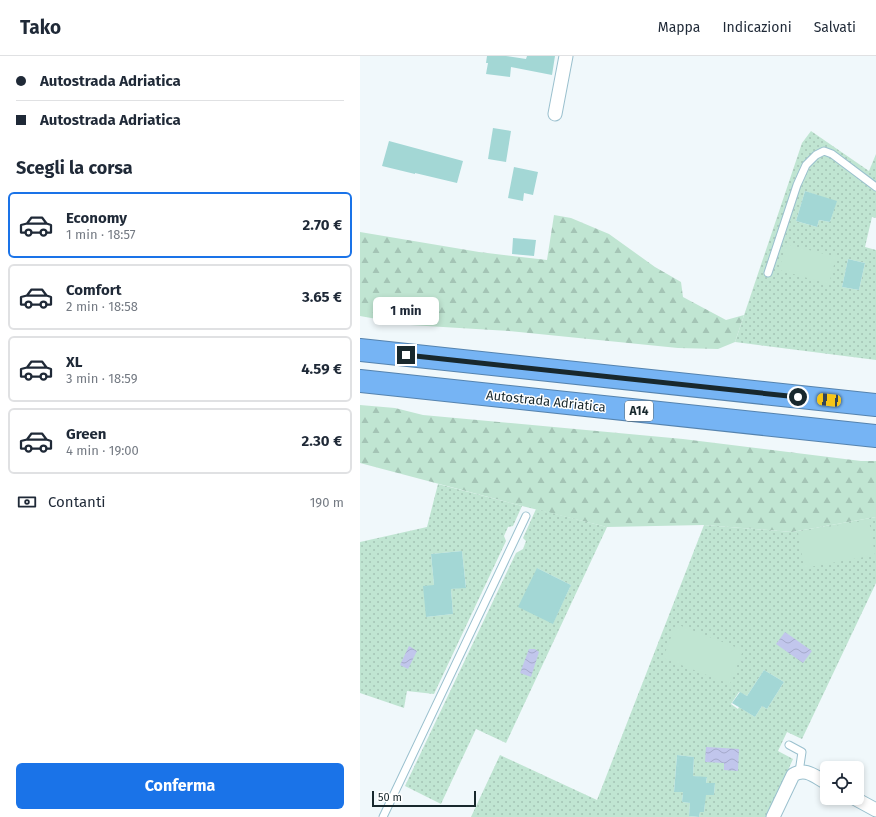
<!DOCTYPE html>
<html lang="it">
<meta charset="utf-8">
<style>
:root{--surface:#fff;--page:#f6f6f7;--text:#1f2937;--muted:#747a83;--line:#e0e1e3;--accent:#1a73e8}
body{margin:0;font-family:"Fira Sans",sans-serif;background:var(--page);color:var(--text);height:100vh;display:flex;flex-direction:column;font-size:15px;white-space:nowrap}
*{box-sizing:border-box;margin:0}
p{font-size:13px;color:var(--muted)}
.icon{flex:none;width:22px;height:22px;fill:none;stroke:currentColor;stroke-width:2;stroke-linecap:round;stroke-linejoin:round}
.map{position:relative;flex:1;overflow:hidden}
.sheet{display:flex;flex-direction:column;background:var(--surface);width:360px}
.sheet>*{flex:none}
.top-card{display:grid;align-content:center;height:88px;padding:0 16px;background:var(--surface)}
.buttons{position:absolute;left:460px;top:705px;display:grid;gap:8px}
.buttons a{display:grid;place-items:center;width:44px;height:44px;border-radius:6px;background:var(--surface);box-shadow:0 2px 6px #0003;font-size:20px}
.scale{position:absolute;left:12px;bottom:10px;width:104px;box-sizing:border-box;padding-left:4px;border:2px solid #18282d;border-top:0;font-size:11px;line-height:14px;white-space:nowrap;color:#18282d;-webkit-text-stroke:3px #fff;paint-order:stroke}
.end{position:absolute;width:18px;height:18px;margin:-9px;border:5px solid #18282d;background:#fff;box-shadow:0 0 0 2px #fff}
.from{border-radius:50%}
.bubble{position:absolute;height:28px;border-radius:6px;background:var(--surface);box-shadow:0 2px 6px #0003;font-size:13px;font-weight:700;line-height:28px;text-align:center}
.car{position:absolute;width:12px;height:24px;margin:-12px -6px;border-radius:5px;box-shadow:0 0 3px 1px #0007;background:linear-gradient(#f5c518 24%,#345 0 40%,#f5c518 0 76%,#345 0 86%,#f5c518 0)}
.top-card b{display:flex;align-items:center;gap:14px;height:38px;font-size:15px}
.top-card b+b{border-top:1px solid var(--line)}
.top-card i{width:10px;height:10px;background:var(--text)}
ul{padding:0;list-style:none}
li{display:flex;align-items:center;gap:12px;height:66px;margin:0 8px 6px;padding:0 8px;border:2px solid var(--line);border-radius:6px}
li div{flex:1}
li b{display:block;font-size:15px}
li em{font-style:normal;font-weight:700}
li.current{border-color:var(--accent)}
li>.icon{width:36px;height:36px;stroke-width:1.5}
h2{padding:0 16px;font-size:18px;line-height:48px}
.pay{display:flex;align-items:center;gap:10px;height:44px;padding:0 16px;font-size:15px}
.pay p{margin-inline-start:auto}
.primary-button{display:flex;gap:8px;margin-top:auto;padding:8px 16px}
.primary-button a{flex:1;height:46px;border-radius:6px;background:var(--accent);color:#fff;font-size:16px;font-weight:700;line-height:46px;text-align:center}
header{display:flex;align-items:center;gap:24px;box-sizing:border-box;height:56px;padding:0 20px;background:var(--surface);border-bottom:1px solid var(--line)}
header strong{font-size:19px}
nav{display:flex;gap:22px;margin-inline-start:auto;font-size:14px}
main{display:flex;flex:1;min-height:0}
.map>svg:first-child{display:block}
.forest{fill:url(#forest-firs)}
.garden{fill:url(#garden-dots);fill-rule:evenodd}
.pitch{fill:#c0e5d2}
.water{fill:url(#water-waves)}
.building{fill:#a3d7d5}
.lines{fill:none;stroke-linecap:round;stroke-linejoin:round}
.service-casing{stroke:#9ac0ce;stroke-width:9}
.minor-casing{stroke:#9ac0ce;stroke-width:15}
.motorway-casing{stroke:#5583ae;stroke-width:24}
.service{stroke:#fff;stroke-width:7}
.minor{stroke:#fff;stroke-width:13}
.motorway{stroke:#76b4f4;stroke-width:22}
.route{stroke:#18282d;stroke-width:5}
.labels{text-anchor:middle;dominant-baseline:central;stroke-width:3;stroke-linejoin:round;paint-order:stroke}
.shield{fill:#fff;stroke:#5d686c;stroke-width:1}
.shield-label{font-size:12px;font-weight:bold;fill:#18282d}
.street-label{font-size:13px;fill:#18282d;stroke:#fff}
</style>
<header>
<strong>Tako</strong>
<nav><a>Mappa</a><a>Indicazioni</a><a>Salvati</a></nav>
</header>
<main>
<section class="sheet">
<div class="top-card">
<b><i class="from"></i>Autostrada Adriatica</b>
<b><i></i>Autostrada Adriatica</b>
</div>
<h2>Scegli la corsa</h2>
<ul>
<li class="current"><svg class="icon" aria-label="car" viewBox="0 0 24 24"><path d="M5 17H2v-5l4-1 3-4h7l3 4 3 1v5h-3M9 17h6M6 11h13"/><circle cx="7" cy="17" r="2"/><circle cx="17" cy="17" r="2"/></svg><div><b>Economy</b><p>1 min · 18:57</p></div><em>2.70 €</em></li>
<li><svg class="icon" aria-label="car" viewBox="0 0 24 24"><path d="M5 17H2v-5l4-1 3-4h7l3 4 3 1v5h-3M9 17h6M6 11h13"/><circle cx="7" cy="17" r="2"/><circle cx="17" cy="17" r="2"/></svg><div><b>Comfort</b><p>2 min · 18:58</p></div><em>3.65 €</em></li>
<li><svg class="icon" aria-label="car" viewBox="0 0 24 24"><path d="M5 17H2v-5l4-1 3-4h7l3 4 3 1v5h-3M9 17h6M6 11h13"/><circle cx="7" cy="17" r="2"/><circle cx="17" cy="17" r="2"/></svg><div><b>XL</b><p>3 min · 18:59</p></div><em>4.59 €</em></li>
<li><svg class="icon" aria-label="car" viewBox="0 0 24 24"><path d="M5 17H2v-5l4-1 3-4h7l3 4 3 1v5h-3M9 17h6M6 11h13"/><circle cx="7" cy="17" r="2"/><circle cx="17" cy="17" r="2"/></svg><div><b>Green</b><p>4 min · 19:00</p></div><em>2.30 €</em></li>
</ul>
<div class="pay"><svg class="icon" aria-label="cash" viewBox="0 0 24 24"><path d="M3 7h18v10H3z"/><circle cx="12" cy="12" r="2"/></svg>Contanti<p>190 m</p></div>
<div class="primary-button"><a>Conferma</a></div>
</section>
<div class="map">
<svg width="516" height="761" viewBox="0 0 516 761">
<defs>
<pattern id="forest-firs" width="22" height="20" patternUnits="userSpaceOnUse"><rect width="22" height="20" fill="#c0e5d2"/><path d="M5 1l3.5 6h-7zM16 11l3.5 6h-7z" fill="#a4c4b5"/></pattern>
<pattern id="garden-dots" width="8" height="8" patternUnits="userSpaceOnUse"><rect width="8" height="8" fill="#c0e5d2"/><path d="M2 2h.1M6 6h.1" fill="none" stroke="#a4c4b5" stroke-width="1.8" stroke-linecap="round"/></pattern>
<pattern id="water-waves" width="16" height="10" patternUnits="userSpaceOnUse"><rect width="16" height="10" fill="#c1c6ec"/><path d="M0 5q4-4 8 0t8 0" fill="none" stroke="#a5aacb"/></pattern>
</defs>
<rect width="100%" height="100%" fill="#f0f8fb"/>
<g class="forest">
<path d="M194,159L211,162L249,178L295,211L321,226L323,241L366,264L384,259L375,286L358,293L318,292L149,275L50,269L0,260V176L119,196L187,204Z"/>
<path d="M0,349L35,352L63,359L323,383L501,405H516V461L432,476L344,469L247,471L162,450L0,407Z"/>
</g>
<g class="garden">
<path d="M451,75L509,115L516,98V162L512,161L505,191L516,194V304L375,286L442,87ZM445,135L476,146L470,166L459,164L457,171L436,165ZM488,203L505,207L499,234L482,231Z"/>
<path d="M78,428L162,450L153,470L148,471L144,480L146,485L74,638L47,635L44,652L0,637V486L67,471ZM102,495L106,531L91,533L93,558L66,561L74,529L71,498Z"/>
<path d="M176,453L247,471L146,687L116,673L81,748L45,730L156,497L163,493L166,485L163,482ZM177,512L211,529L193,567Z"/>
<path d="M516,461V527L442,683L427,676L418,695L433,703L407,761H111L140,699L237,744L344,469L432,476ZM404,614L424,626L407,653L402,650L395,661L379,651L378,653L371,648L379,636L387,640ZM317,699L334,701L333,720L347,722L346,727L355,728L354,739L343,738L345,747L344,756H340L339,761L329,760L330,747L322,746L323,736L314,735Z"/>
</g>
<g class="pitch">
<path d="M426,188L476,201L469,228L419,214Z"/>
<path d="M509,464L515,499L444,512L438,476Z"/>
<path d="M316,568L383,594L370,628L303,602Z"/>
</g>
<g class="water">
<path d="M425,576L452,595L443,607L416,588Z"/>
<path d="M49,590L57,595L48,613L40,609Z"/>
<path d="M169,593H175L179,596L171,621L160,617Z"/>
<path d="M346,691L379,693L378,715L364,714V707L345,706Z"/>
</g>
<g class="building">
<path d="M127,0H146L166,3L167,0H195L192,19L151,11L150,21L126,18L128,7H126Z"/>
<path d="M133,72L151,75L146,106L128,103Z"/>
<path d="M29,85L103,105L97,127L55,117V118L22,110Z"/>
<path d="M154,111L178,116L173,139L164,137L163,145L148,142Z"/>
<path d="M445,135L477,145L470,166L459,164L457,171L436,165Z"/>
<path d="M153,182L176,184L174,200L152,198Z"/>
<path d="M488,203L505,207L499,234L482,231Z"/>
<path d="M102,495L106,532L91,533L93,558L66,561L63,530L74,529L71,498Z"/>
<path d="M177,512L211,529L193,568L158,551Z"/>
<path d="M404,614L424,626L407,653L402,650L395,661L372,647L380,636L387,640Z"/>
<path d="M317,699L334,701L333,720L347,721L346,727H355L354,739H346L344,756H340L339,761L329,760L330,747L322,746L323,736H314Z"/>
</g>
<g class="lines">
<defs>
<g id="service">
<path d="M408,217L437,129L446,109L456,99L464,95L472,98L516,131"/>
<path d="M429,689L442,696L439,716"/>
<path d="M23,761L166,460"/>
</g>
<g id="minor">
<path d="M195,58L206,0"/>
<path d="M494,742L516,754"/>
<path d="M413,761L433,719C446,711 455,721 467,727"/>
</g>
<g id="motorway">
<path d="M0,294L516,349"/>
<path d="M0,325L516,380"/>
</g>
</defs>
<use href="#service" class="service-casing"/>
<use href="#minor" class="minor-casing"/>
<use href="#motorway" class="motorway-casing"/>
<use href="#service" class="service"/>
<use href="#minor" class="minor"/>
<use href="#motorway" class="motorway"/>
</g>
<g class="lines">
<path class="route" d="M46,299L438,341"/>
</g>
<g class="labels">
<rect class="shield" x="265" y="345" width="28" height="20" rx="3"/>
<g class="shield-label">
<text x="279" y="355">A14</text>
</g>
<g class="street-label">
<text transform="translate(186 345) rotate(6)">Autostrada Adriatica</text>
</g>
</g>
</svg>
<div class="buttons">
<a><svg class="icon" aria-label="locate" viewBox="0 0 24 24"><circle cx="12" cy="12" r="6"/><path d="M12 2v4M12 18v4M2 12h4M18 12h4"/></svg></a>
</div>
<div class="scale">50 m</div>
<i class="end from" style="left:438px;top:341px"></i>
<i class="end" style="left:46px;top:299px"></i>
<div class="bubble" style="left:13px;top:241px;width:66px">1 min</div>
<i class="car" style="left:469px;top:344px;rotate:276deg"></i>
</div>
</main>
